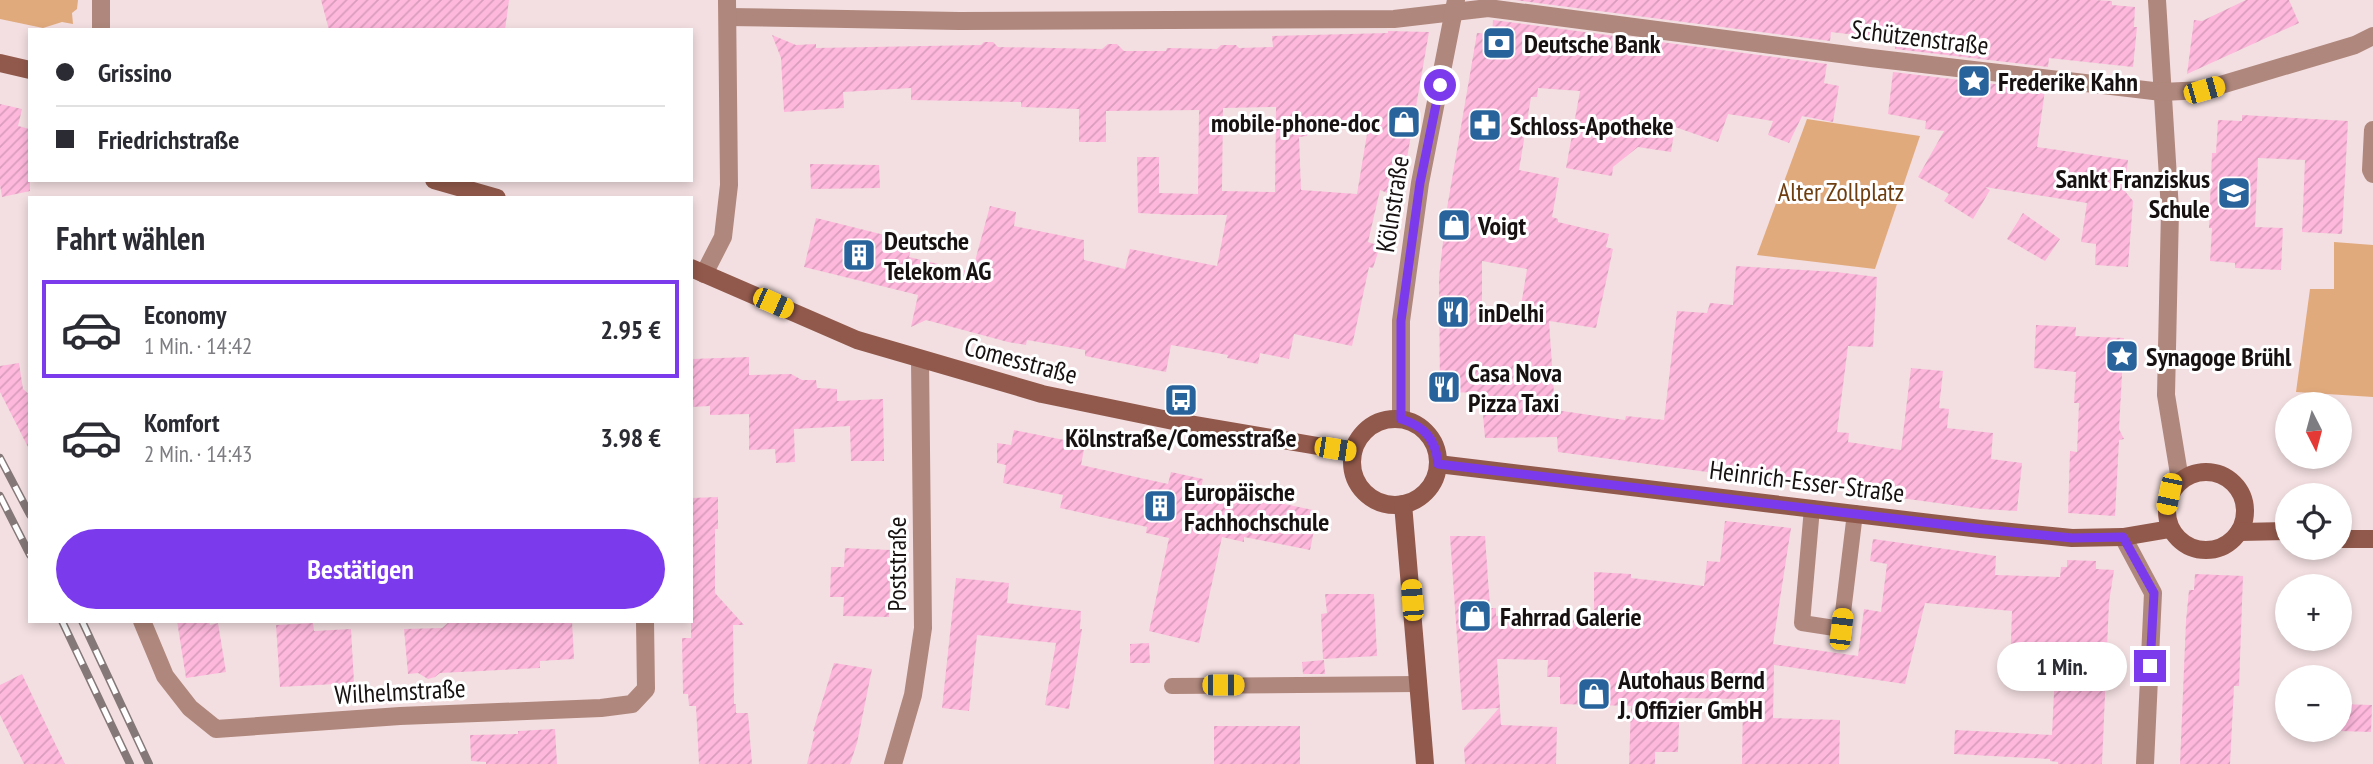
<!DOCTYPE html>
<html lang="de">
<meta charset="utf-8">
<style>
:root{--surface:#fff;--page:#f7f7f7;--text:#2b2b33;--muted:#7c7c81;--line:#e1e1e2;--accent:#7c3aed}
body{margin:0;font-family:"PT Sans Narrow",sans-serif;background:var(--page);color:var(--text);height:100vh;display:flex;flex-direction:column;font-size:26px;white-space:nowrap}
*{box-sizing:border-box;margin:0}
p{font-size:23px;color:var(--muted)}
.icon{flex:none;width:38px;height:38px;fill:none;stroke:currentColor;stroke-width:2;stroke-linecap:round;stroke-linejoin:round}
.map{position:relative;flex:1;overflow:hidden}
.drawer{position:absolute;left:28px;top:196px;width:665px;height:427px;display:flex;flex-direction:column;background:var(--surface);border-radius:0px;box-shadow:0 4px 10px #0003}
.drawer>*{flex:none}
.banner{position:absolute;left:28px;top:28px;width:665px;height:154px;border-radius:0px;box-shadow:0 4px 10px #0003;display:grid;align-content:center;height:154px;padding:0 28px;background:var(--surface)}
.needle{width:46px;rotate:174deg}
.controls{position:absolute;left:2275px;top:392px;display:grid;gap:14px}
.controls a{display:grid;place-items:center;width:77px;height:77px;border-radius:50%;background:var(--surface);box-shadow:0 4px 10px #0003;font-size:35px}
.end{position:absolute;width:32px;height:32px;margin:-16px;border:9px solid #7c3aed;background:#fff;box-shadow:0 0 0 4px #fff}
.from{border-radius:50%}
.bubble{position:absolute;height:49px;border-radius:24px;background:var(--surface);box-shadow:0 4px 10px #0003;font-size:23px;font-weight:700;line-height:49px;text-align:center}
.car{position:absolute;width:21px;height:42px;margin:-21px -10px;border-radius:9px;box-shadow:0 0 5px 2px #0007;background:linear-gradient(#f5c518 24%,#345 0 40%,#f5c518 0 76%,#345 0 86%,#f5c518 0)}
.banner b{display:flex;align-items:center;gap:24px;height:66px;font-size:26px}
.banner b+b{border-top:2px solid var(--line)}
.banner i{width:18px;height:18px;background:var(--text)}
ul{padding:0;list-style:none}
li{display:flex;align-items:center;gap:21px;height:98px;margin:0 14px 10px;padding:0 14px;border:4px solid transparent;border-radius:0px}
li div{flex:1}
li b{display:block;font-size:26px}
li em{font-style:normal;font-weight:700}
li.selected{border-color:var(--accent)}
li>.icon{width:63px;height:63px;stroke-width:1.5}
h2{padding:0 28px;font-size:32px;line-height:84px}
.action{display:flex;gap:14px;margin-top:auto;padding:14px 28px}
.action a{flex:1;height:80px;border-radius:42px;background:var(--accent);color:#fff;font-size:28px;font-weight:700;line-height:80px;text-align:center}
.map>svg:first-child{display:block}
.green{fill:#e1aa7d}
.building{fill:url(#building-hatch);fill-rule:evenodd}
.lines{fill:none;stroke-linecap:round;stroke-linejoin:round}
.lane{stroke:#af877c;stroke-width:16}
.street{stroke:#af877c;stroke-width:18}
.secondary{stroke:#91594b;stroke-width:18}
.rail-casing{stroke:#857879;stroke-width:8}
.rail{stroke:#fff;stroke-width:5;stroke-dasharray:16;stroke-linecap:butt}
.route{stroke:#7c3aed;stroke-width:9}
.labels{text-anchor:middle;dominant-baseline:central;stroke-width:6;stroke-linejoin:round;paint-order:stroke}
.street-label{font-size:26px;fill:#171111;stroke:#fff}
.poi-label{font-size:26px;font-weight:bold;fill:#171111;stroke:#fff;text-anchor:start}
.park-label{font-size:26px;fill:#6e3e11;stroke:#fff}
</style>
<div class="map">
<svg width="2373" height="764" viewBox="0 0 2373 764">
<defs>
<pattern id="building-hatch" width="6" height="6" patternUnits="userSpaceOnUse" patternTransform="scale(1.75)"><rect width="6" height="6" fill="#feb8dc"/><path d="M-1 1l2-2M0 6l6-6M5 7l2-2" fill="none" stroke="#d99dbc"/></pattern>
</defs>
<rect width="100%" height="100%" fill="#f3dfe1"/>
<g class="green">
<path d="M0,0H78L77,9L72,13L73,24L62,22L43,28L0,19Z"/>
<path d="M1807,119L1920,136L1875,269L1757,255Z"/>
<path d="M2334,242L2373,245V397L2296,392L2310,289H2334Z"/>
</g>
<g class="building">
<path d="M321,0H509L505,30H329Z"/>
<path d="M1515,0H2094L2112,1V5L2135,7L2134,27H2137L2133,67L2049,58L2048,67L1895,49L1896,40L1873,37L1831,32L1830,41Z"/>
<path d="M2246,0H2289L2299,23L2187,74L2194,20L2202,21Z"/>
<path d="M1493,20L1827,64L1824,83L1839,86L1833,122L1802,116L1789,143L1768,135L1773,121L1728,114L1718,142L1675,127L1671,152L1638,147L1613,167L1612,176L1566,168L1580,91L1538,88L1537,97H1531L1519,170L1559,178L1552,217L1558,219V222L1609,234L1606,247L1613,249L1596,328L1549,321L1555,410L1625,420L1626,416L1664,420L1677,311L1707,313L1710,303L1733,305L1736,266L1836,272L1877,277L1873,347L1848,346L1837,432L1849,433L1848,442L1901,450L1911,368L1943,371L1939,408L1949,409L1947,428L1993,433L1991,459L2022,463L2017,511L1982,509L1558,452L1557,437L1485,438L1481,392L1440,393L1439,278L1446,214L1477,33L1492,34ZM1482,261L1527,269L1520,312H1482Z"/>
<path d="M1388,31L1429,32L1400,198L1380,190L1368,242L1380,246L1373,268L1369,267L1352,346L1294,334L1289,359L1260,353L1258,364L1227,358L1228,355L1171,345L1166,372L1085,356V350L1027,340L1026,345L1008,342L926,320L911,327L918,295L804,267L816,218L913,242L909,257L972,272L990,206L1016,212L1014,226L1084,240V260L1125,269L1130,249L1217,266L1227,215H1178L1138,213L1137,157H1159V193L1198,194L1199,110L1106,111V142H1079V109L1021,107V102L911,100V88L843,92L844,108L784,112L781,58L772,35L796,45L816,44V48L981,45L984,42H993L998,47L1102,49L1108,44H1117L1124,51H1166L1167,48L1217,49L1221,45H1236L1239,48L1273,47L1272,36L1388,33ZM1276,107L1275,192L1222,191L1223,108ZM1307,126L1368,128L1357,194L1301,190L1299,137L1307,136Z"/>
<path d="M1893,72L2045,90L2037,147L2128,160L2124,190L2133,201L2128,267L2095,265L2096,244L2081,242L2087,203L1985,187L1990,190L1973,219L1944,201L1949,194L1918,177L1944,131L1925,129L1926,121L1888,114Z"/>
<path d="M0,104L22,109L18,126L30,129V191L2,197L0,185Z"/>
<path d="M2242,115L2348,121L2342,234L2302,232L2305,160L2258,158L2255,227L2283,228L2281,270L2235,268V263L2210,261L2212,228H2209L2212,153H2216L2218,120L2242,121Z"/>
<path d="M810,164L879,165L880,188L811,189Z"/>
<path d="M2023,213L2060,239L2045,261L2007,239Z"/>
<path d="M2036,325L2076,327L2075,336L2124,338L2119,429L2124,439L2119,440L2115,516L2068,513L2070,451L2077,452L2079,403H2074L2076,372L2034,368Z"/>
<path d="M749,357V375L791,374L802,380H816L817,388L837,389V401L883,399L884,461H851L850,426L794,429L795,462L776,463L775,449L749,450V414L710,415V406L691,407V359Z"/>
<path d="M19,363L23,389L30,395V451L0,392V366Z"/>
<path d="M1014,430L1085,444L1081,465L1168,484L1171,472L1203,479L1200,491L1259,503L1260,499L1318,511L1310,550L1244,537V542L1222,537L1199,643L1149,631L1169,538L1146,533L1147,527L1060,508L1063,495L1003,483L1006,465L997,463V443L1011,445Z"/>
<path d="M718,497V529H715V593L744,625H733L734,704H736V713H748L752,764H699L696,706H689L688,694H683L682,638H691V498Z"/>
<path d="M1725,521L1791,528L1773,644L1858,656L1864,609L1881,612L1887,564L1870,561L1873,539L1996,556L1995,575L2060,577L2061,567H2067V560L2096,561V569L2114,570L2109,602L2102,764H2058V762L2050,761V759L1954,754L1955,730L2052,735L2055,671L2010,669L2012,611L1925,603L1905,684L1774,665L1773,718L1840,720L1839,764H1742L1743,699L1680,698L1678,752H1655V764H1629L1631,706L1560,704V677H1547L1548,660L1497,659L1501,725L1557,727L1556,764H1465L1464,748L1499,708L1462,710L1450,536H1485L1490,608H1496V616L1594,614V572L1631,574V578L1704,586L1707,561L1720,562Z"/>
<path d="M845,548L891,550L889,617L843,616L844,597H830L831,567H844Z"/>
<path d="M2195,574L2243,576L2239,686H2234L2230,764H2180L2186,621L2189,590H2194Z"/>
<path d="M956,578L1009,583L1007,603L1081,611L1080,629H1082L1069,709L1045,705L1056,643L977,635L969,711L942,708Z"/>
<path d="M1325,594H1374L1377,656L1323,659L1321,614L1327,613Z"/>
<path d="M177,621H209L210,625L218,623L226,672L186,678Z"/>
<path d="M450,621H572L574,659L540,661V668L440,673L435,677L428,679L418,673L408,674L404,629L442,628Z"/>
<path d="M313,623L314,631L351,629L354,683L280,687L276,625Z"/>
<path d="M1149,643L1150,663H1130V644Z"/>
<path d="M1324,660L1325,674H1303L1302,662Z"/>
<path d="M834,663L872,669L857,743L850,764H807L815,732L813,731Z"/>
<path d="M22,674L50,733L65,764H24L0,715V685Z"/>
<path d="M2340,704L2372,705L2371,732L2340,731Z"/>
<rect x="1214" y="726" width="86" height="38"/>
<path d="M555,729L557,764H486V762L471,761L470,735L518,734V731Z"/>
</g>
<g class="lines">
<g class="lane">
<path d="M1812,508L1802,623L1841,629L1855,513"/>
<path d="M1172,686L1418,684"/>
</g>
<g class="street">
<path d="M101,0V30"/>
<path d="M2157,0L2170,210L2166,395L2180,480"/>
<path d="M728,17L959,21L1394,19L1488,8L1871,58L2162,92L2204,90L2355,45L2373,36"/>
<path d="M2373,130L2371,170L2373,174"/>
<path d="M704,274L723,237L729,185L727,0"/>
<path d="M1401,419V321L1420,183L1456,0"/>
<path d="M2123,537L2153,593L2145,764"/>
<path d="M142,621L165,676L190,708L216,729L400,716L601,708L632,704L646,689L645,621"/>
<path d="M893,764L913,695L923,628L920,360"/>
</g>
<g class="secondary">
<path d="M0,63L30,70"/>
<path d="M434,180L497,198"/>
<path d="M691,268L857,340L1042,394L1178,422L1353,452"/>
<circle cx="1395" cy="462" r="43"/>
<path d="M1438,464L1981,529L2072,538L2123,537L2170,529"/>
<circle cx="2206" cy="511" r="39"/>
<path d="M1403,504L1425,764"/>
<path d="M2239,532L2287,531"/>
<path d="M2340,539H2373"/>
</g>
<defs>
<g id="rail">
<path d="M0,458L30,515"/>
<path d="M0,496L30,555"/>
<path d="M62,621L130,764"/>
<path d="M82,621L149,764"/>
</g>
</defs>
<use href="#rail" class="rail-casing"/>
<use href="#rail" class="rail"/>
</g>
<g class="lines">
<path class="route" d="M1440,85L1420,183L1401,321V419C1424,426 1436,439 1438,464L1981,529L2072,538L2123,537L2154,593L2150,666"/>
</g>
<defs>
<symbol id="bank-square" viewBox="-11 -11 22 22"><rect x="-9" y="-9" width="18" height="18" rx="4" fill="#29639b" stroke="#fff"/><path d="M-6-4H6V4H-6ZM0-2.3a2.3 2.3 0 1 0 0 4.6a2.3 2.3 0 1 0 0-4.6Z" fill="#fff"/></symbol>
<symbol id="sight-square" viewBox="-11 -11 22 22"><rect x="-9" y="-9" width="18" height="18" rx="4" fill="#29639b" stroke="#fff"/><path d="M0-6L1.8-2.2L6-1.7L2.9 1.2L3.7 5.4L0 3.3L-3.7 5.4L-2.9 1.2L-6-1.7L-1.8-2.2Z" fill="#fff"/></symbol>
<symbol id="shop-square" viewBox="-11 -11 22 22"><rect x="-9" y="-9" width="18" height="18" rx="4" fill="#29639b" stroke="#fff"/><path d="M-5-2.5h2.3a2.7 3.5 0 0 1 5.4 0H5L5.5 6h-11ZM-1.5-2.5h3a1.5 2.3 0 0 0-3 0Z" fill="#fff"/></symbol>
<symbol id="pharmacy-square" viewBox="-11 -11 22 22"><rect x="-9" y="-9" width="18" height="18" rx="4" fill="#29639b" stroke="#fff"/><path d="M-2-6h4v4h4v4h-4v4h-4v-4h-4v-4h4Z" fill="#fff"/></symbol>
<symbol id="school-square" viewBox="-11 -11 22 22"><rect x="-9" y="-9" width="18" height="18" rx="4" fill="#29639b" stroke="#fff"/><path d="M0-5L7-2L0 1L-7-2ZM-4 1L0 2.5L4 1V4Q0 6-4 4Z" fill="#fff"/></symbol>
<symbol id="building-square" viewBox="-11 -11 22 22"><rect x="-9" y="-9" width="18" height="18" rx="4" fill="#29639b" stroke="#fff"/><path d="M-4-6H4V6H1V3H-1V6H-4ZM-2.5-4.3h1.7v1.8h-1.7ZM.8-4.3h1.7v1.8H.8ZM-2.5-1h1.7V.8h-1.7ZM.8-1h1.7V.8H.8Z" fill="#fff"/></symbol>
<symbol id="restaurant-square" viewBox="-11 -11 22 22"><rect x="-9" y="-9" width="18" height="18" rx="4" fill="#29639b" stroke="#fff"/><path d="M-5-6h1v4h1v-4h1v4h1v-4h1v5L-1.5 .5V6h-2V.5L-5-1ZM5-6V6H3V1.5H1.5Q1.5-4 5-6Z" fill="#fff"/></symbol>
<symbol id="bus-square" viewBox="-11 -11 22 22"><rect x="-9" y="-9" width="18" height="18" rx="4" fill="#29639b" stroke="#fff"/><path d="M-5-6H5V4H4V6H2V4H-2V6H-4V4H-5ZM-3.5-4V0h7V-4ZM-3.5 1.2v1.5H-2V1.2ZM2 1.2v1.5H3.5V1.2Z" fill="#fff"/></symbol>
</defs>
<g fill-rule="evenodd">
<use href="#bank-square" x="1480" y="24" width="38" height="38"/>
<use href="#sight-square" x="1955" y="62" width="38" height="38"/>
<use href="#shop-square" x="1385" y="103" width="38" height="38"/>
<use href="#pharmacy-square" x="1466" y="106" width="38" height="38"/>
<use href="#school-square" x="2215" y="174" width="38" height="38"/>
<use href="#shop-square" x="1435" y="206" width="38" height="38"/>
<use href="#building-square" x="840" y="236" width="38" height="38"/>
<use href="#restaurant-square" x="1434" y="293" width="38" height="38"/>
<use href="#sight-square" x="2103" y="337" width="38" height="38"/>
<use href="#restaurant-square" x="1425" y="368" width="38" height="38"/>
<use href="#bus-square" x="1162" y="381" width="38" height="38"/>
<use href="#building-square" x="1141" y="487" width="38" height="38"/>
<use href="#shop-square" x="1456" y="597" width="38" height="38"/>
<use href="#shop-square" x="1575" y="675" width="38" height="38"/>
</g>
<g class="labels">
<g class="street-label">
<text transform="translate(1920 37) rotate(7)">Schützenstraße</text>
<text transform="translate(1392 204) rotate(-81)">Kölnstraße</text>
<text transform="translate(1021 360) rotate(15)">Comesstraße</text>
<text transform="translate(1807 481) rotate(7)">Heinrich-Esser-Straße</text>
<text transform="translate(896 564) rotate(-90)">Poststraße</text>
<text transform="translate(400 691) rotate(-3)">Wilhelmstraße</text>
</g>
<g class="poi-label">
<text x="1524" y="43">Deutsche Bank</text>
<text x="1998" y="81">Frederike Kahn</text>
<text x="1380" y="122" text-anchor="end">mobile-phone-doc</text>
<text x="1510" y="125">Schloss-Apotheke</text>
<text x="2210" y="178" text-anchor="end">Sankt Franziskus<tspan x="2210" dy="30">Schule</tspan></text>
<text x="1478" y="225">Voigt</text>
<text x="884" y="240">Deutsche<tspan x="884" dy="30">Telekom AG</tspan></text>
<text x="1478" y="312">inDelhi</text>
<text x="2146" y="356">Synagoge Brühl</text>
<text x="1468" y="372">Casa Nova<tspan x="1468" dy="30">Pizza Taxi</tspan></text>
<text x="1181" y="437" text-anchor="middle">Kölnstraße/Comesstraße</text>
<text x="1184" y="491">Europäische<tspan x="1184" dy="30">Fachhochschule</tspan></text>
<text x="1500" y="616">Fahrrad Galerie</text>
<text x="1618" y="679">Autohaus Bernd<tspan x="1618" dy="30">J. Offizier GmbH</tspan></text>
</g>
<g class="park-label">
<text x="1841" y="191">Alter Zollplatz</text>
</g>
</g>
</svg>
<div class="controls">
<a><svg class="needle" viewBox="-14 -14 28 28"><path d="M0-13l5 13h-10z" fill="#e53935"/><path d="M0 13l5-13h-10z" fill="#7c7c81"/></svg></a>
<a><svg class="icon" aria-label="locate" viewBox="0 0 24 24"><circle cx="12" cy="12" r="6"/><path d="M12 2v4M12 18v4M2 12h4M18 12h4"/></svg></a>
<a>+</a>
<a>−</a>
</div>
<i class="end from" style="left:1440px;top:85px"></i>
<i class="end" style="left:2150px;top:666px"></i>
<div class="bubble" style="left:1997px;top:642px;width:130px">1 Min.</div>
<i class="car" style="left:2204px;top:90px;rotate:74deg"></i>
<i class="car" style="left:773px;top:303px;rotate:114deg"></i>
<i class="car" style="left:1335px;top:449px;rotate:99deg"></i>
<i class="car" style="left:2169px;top:494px;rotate:192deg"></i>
<i class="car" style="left:1412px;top:600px;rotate:356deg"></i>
<i class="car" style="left:1841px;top:629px;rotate:7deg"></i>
<i class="car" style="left:1223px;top:685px;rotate:90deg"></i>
<div class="banner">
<b><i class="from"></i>Grissino</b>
<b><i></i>Friedrichstraße</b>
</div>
<section class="drawer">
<h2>Fahrt wählen</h2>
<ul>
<li class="selected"><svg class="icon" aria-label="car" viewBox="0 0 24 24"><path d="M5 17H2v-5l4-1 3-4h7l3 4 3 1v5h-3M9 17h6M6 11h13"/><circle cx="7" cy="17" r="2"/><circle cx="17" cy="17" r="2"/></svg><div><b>Economy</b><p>1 Min. · 14:42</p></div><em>2.95 €</em></li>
<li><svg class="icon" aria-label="car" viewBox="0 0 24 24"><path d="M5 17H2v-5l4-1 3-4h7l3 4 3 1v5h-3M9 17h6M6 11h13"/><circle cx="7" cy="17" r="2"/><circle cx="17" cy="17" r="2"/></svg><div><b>Komfort</b><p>2 Min. · 14:43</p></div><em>3.98 €</em></li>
</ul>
<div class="action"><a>Bestätigen</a></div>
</section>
</div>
